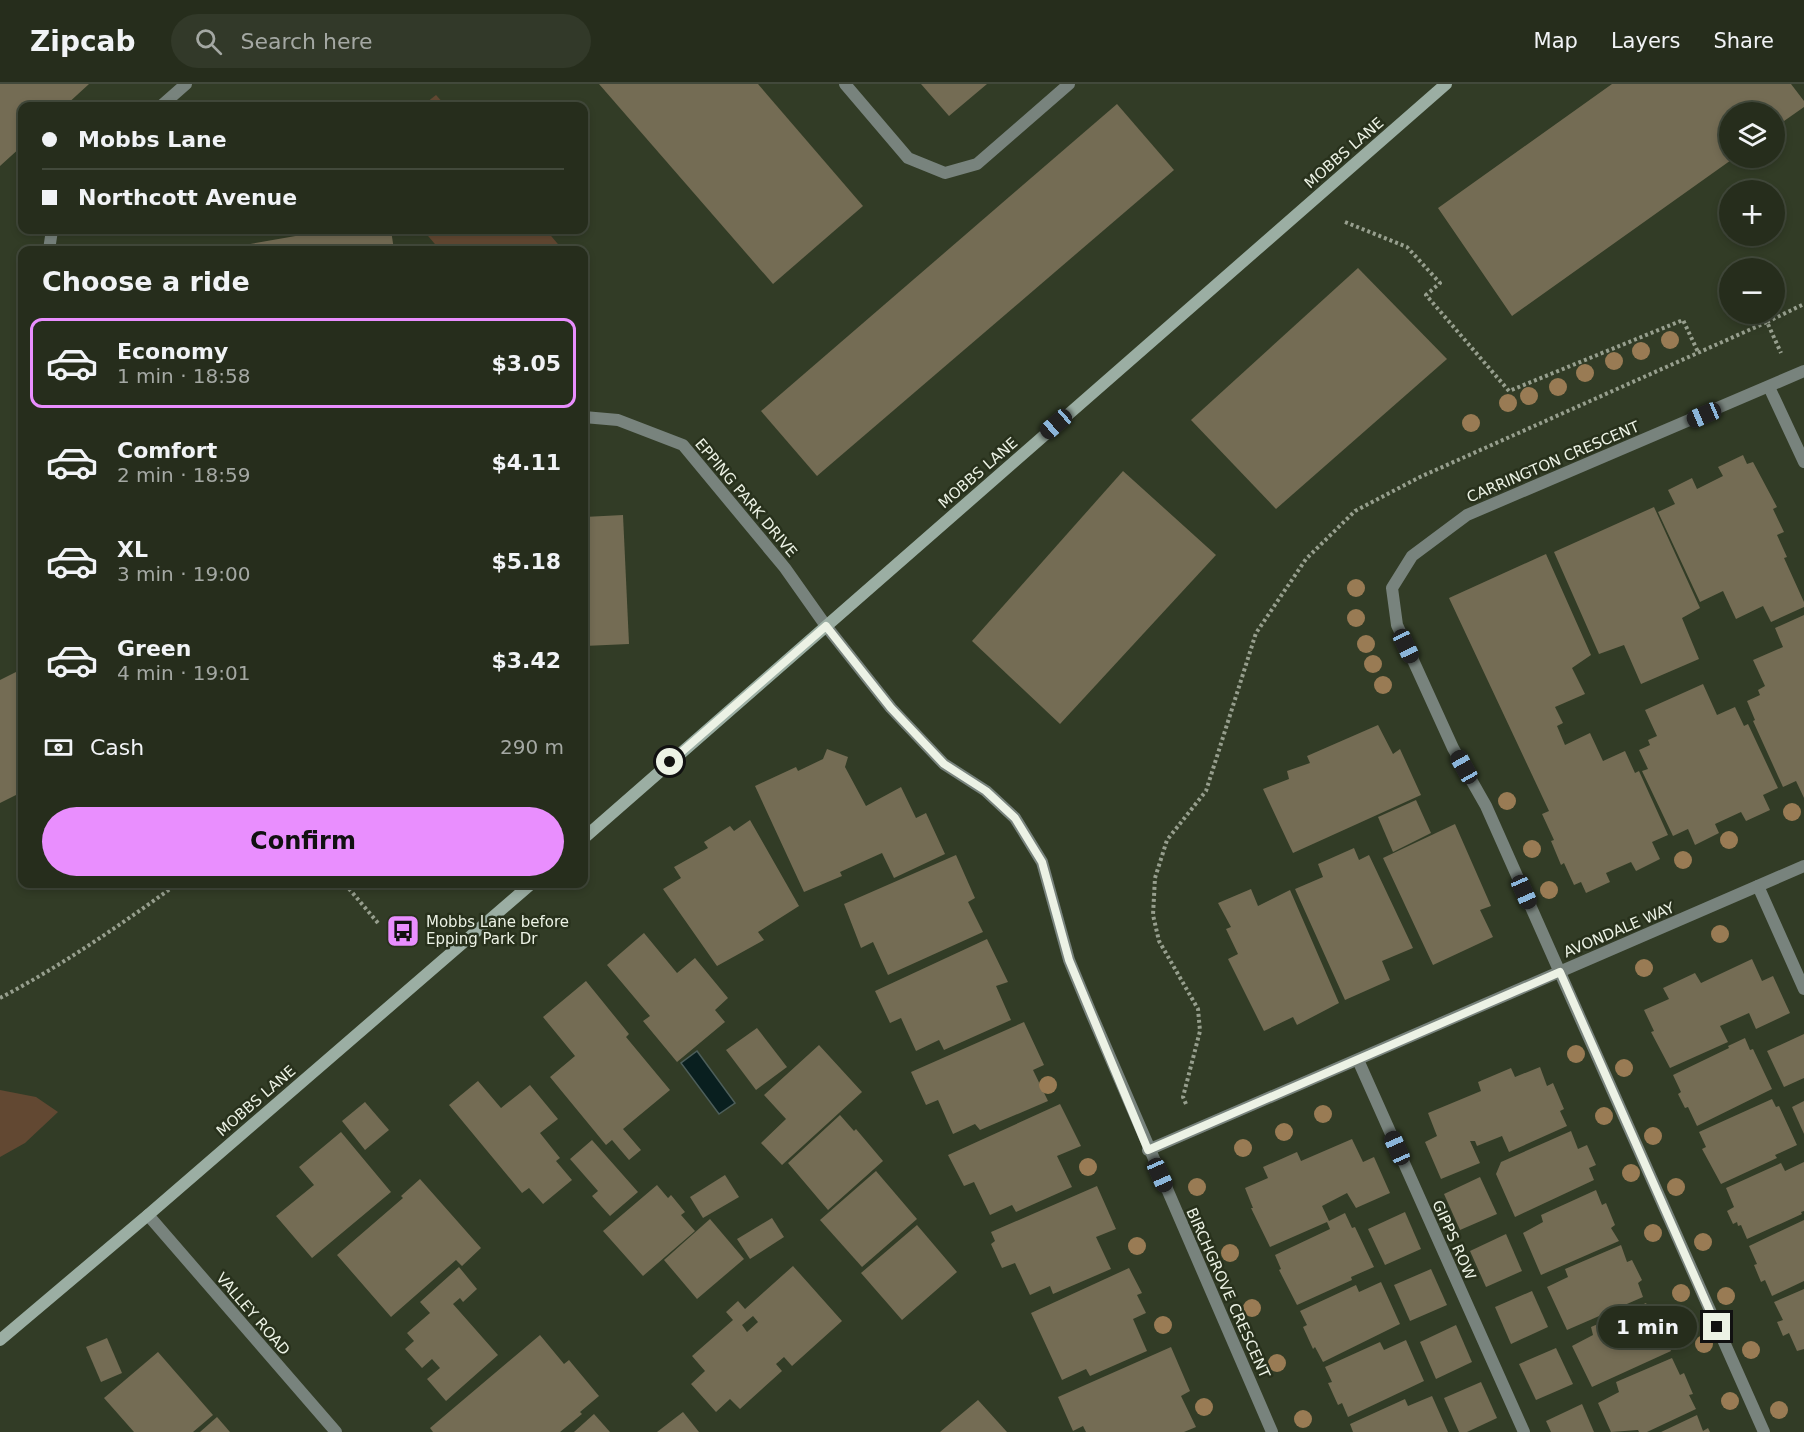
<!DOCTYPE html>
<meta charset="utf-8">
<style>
:root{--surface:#262d1c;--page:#323929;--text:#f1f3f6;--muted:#a4a8a3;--line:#42493b;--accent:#e98efe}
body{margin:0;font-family:"DejaVu Sans",sans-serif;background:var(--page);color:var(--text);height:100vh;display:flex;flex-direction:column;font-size:22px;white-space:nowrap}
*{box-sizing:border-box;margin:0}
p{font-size:20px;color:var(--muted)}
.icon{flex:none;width:33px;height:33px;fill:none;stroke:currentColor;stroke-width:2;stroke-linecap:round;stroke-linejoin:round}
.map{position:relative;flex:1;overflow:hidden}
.sheet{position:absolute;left:18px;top:162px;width:570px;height:642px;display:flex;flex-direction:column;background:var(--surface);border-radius:12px;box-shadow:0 3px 9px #0003,0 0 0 2px var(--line)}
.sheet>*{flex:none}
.hud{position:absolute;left:18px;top:18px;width:570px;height:132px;border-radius:12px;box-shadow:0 3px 9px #0003,0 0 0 2px var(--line);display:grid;align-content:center;height:132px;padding:0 24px;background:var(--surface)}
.controls{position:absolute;left:1719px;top:18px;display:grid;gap:12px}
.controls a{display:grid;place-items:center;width:66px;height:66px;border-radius:50%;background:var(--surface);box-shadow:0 3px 9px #0003,0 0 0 2px var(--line);font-size:30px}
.end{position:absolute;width:27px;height:27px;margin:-14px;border:8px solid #ecf2e5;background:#111;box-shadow:0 0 0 3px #111}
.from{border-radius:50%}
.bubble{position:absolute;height:42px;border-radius:21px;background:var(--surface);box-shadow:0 3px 9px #0003,0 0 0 2px var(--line);font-size:20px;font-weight:700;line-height:42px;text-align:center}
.car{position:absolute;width:18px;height:36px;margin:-18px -9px;border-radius:8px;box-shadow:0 0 4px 2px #0007;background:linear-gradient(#222 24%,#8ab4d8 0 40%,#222 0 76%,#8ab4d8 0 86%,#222 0)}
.hud b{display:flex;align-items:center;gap:21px;height:57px;font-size:22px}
.hud b+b{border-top:2px solid var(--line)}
.hud i{width:15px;height:15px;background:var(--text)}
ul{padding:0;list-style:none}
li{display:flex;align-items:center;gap:18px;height:90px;margin:0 12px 9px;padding:0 12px;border:3px solid transparent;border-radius:12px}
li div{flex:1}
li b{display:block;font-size:22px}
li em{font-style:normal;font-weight:700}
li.on{border-color:var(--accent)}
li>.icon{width:54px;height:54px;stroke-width:1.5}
h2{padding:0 24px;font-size:27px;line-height:72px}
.pay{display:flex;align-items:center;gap:15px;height:66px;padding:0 24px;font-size:22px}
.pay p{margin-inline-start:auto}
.button{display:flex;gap:12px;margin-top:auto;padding:12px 24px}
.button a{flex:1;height:69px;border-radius:36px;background:var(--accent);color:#111;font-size:24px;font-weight:700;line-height:69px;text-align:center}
header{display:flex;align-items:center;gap:36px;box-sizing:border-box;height:84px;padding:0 30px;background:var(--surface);border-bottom:2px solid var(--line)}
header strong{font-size:28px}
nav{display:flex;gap:33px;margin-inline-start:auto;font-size:21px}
.search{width:420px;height:54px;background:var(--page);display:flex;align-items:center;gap:15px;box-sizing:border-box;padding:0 21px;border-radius:33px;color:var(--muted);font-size:22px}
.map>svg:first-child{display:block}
.green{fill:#624832}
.water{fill:#091f1f;stroke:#4d5e5a;stroke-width:1.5}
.building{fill:#746c54;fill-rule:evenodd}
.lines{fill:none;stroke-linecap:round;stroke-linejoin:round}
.path{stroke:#979f8e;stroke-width:4;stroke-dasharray:3 3;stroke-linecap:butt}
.lane{stroke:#78837d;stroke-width:12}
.street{stroke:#78837d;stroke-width:12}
.secondary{stroke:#9baea3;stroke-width:12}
.tree{fill:#997b54}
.route{stroke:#ecf2e5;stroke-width:8}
.labels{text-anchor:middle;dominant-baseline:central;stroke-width:5;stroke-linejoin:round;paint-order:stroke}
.street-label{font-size:15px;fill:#ecf2e5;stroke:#28311c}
.poi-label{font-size:15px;fill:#ecf2e5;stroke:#28311c;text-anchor:start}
</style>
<header>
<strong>Zipcab</strong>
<div class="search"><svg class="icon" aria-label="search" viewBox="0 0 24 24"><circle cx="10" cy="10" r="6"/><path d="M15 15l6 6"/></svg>Search here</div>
<nav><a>Map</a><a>Layers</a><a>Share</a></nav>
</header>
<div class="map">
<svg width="1804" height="1348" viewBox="0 0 1804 1348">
<rect width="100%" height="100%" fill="#323c26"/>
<g class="green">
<path d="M436,11L446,22H422Z"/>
<path d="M423,146H546L563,166H440Z"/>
<path d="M0,1006L36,1013L58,1028L25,1059L0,1073Z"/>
</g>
<path class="water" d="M697,967L735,1019L719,1030L681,979Z"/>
<g class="building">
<path d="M0,0H89L65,22H22V62L0,82Z"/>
<path d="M599,0H758L863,122L773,200Z"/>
<path d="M921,0H987L949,32Z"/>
<path d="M1612,0H1791L1804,17V23L1774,44V28H1730V74H1734L1512,232L1438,124Z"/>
<path d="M1117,20L1174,86L817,392L761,327Z"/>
<path d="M330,146H391L394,166H216Z"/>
<path d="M1358,184L1447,275L1276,425L1191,336Z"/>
<path d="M1743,371L1747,380L1753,378L1777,423L1773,425L1784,448L1777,451L1787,473L1784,474L1804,518V523L1771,538L1763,522L1736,535L1723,507L1700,518L1658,428L1675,420L1668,406L1692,394L1697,405L1723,392L1718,383Z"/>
<path d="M1123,387L1216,471L1060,640L972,557Z"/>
<path d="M1654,423L1700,524L1682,534L1699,575L1641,600L1624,561L1599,570L1554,468Z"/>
<path d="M623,431L629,560L584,562V433Z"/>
<path d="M1546,470L1591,571L1572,584L1585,610L1555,623L1563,639L1557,642L1565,661L1590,649L1603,677L1625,667L1635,689L1639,687L1668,751L1652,758L1660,775L1636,787L1631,778L1606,789L1610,798L1586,809L1581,798L1574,801L1564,779L1561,781L1551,757L1554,756L1542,730L1549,727L1449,514Z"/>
<path d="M1804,531V714L1796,697L1783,703L1753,637L1755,636L1747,617L1760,611L1758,606L1765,602L1753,576L1783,563L1775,544Z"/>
<path d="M22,585V708L0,719V596Z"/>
<path d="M1703,600L1717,631L1735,623L1744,642L1748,640L1778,704L1763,711L1770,726L1746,737L1741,728L1715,740L1719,749L1695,761L1688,745L1673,752L1642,687L1648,685L1639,666L1650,661L1648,656L1657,652L1645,626Z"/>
<path d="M1378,641L1393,670L1400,665L1421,711L1293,769L1263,705L1289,695L1287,687L1310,679L1307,672Z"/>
<path d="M827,665L848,673L845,683L866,722L901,703L916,734L926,729L945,770L894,794L882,769L840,788L842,792L804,808L755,702L796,683L798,687L823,675Z"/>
<path d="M1416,716L1431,749L1393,768L1378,733Z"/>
<path d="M750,736L799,822L758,848L764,856L717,882L663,805L681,794L674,783L708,764L704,758L730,742L734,747Z"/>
<path d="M1455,740L1491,822L1480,826L1493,853L1433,881L1383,774Z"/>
<path d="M1354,764L1359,776L1369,771L1413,864L1382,877L1390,896L1345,916L1295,805L1323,793L1318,780Z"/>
<path d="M956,771L975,814L968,818L983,848L888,891L873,858L861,864L844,820Z"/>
<path d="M1251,805L1258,822L1290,806L1339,919L1297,941L1293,933L1264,947L1228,875L1238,870L1226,845L1231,843L1218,819Z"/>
<path d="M644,849L677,889L695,874L728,914L715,926L725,938L677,978L643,937L650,932L607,881Z"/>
<path d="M987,855L1008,898L996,902L1011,936L944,966L939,956L916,967L901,934L890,939L875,907Z"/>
<path d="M1752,875L1762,897L1773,892L1790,929L1756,945L1749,929L1720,942L1728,958L1670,984L1651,948L1654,947L1644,926L1669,915L1663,904L1695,889L1701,899Z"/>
<path d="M586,897L629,950L626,953L670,1006L623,1045L641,1066L629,1076L612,1056L606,1061L550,993L575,972L543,933Z"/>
<path d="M1024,938L1044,981L1033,986L1048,1017L980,1046L975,1040L953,1050L938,1016L926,1021L911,988Z"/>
<path d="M757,944L787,983L756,1006L726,966Z"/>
<path d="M1804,950V994L1784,1003L1767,967Z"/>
<path d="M1745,954L1750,966L1753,965L1772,1005L1697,1042L1688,1023L1685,1024L1678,1010L1681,1008L1673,991L1729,964L1728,962Z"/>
<path d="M819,961L862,1008L782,1081L761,1059L786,1035L764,1011Z"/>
<path d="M1540,983L1547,1002L1553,999L1564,1025L1560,1027L1567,1042L1509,1068L1502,1052L1477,1062L1475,1057H1470L1480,1079L1441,1095L1425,1058L1437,1052L1428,1029L1481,1007L1478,998L1511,984L1515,993Z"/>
<path d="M478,997L501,1024L530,1001L558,1035L540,1049L560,1074L556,1077L572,1096L543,1120L529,1104L522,1109L449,1021Z"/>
<path d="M1772,1015L1776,1023L1779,1022L1797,1061L1775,1071L1777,1074L1721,1100L1702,1065L1706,1063L1699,1048Z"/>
<path d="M1804,1017V1050L1792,1023Z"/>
<path d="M365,1018L389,1046L365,1066L342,1037Z"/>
<path d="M1060,1020L1081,1062L1057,1072L1072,1103L1016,1128L1012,1121L990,1131L974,1098L964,1102L948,1071Z"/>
<path d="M840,1031L854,1047L856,1045L883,1077L828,1126L788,1079Z"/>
<path d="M1571,1047L1578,1065L1587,1061L1596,1081L1589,1084L1594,1096L1515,1133L1496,1090L1501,1078Z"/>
<path d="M341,1048L391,1108L312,1174L276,1132L314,1101L299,1083Z"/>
<path d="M1352,1055L1363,1078L1374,1073L1390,1109L1356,1124L1347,1109L1322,1122L1329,1137L1345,1129L1352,1144L1355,1143L1374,1183L1351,1193L1352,1196L1297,1221L1279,1186L1281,1185L1275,1171L1330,1145L1327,1138L1270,1163L1251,1124H1253L1245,1104L1268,1094L1263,1083L1297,1068L1301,1077Z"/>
<path d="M592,1056L638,1108L610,1132L592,1112L598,1107L570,1075Z"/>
<path d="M1804,1078V1127L1801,1128L1802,1130L1747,1155L1741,1141L1738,1142L1737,1138L1733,1140L1727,1127L1734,1123L1726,1104L1781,1079L1785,1087Z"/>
<path d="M876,1087L917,1135L862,1183L820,1136Z"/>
<path d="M725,1091L739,1113L703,1134L690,1113Z"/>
<path d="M1480,1093L1497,1130L1460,1146L1444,1110Z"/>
<path d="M420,1095L481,1164L462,1182L456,1176L391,1233L337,1171L403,1114L401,1112Z"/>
<path d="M657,1101L668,1114L671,1111L685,1128L681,1131L695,1147L643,1192L603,1147Z"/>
<path d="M1097,1102L1116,1145L1096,1153L1111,1185L1053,1210L1050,1202L1030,1211L1015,1179L1002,1184L991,1160L995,1157L991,1148Z"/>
<path d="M1596,1106L1602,1121L1606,1119L1615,1141L1611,1144L1619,1157L1541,1191L1523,1149L1543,1138L1541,1131Z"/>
<path d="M1405,1128L1421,1165L1385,1181L1368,1145Z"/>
<path d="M772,1134L784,1153L750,1175L737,1155Z"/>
<path d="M710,1135L744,1175L697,1215L664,1176Z"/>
<path d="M1804,1136V1197L1772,1212L1765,1196L1761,1198L1754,1181L1757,1180L1749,1162Z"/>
<path d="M917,1141L957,1188L902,1236L861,1189Z"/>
<path d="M1506,1150L1522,1187L1486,1203L1470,1167Z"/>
<path d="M1621,1161L1627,1178L1632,1176L1642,1196L1638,1199L1643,1213L1567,1246L1547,1203L1568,1193L1565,1185Z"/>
<path d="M793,1182L842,1237L792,1282L784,1273L776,1280L782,1287L740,1325L730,1315L716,1328L691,1300L705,1287L692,1272L733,1236L726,1228L738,1217L745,1225ZM753,1232L758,1238L747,1248L742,1241Z"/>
<path d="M459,1183L477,1205L463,1218L460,1214L453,1220L498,1271L446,1317L427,1295L440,1284L432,1275L422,1284L405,1265L414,1257L407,1249L430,1229L420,1218Z"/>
<path d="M1129,1184L1142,1209L1137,1211L1146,1229L1133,1235L1147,1267L1090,1292L1086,1285L1062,1296L1031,1229Z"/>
<path d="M1431,1185L1447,1221L1410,1237L1394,1201Z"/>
<path d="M1381,1198L1400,1240L1323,1278L1315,1263L1313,1265L1303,1243L1307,1241L1300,1227L1356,1201L1359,1208Z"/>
<path d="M1804,1205V1265L1797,1267L1789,1249L1783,1252L1777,1238L1783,1236L1774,1218Z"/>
<path d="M1532,1207L1548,1243L1511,1260L1495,1223Z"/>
<path d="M1646,1219L1654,1234L1658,1232L1666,1249L1663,1251L1671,1267L1592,1303L1572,1262L1593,1251L1591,1243Z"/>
<path d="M1456,1241L1472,1278L1436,1295L1420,1258Z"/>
<path d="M540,1251L564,1280L569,1276L599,1312L580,1328L582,1330L560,1348H433L430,1344Z"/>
<path d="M107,1254L122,1289L101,1298L86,1263Z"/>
<path d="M1406,1256L1424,1297L1348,1333L1342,1319L1338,1321L1328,1299L1332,1298L1325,1283L1380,1258L1384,1266Z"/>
<path d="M1171,1263L1190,1307L1181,1312L1196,1343L1184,1348H1086L1083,1342L1073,1347L1058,1313Z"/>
<path d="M1556,1264L1573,1300L1536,1316L1519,1280Z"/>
<path d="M158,1268L213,1331L193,1348H134L104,1314Z"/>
<path d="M1672,1274L1680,1291L1684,1289L1693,1310L1689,1311L1696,1325L1647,1348H1639L1638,1346L1611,1348L1598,1319L1619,1308L1616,1298Z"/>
<path d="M1481,1298L1497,1334L1467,1348H1459L1444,1314Z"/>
<path d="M1432,1312L1448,1348H1353L1350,1340L1405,1315L1408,1322Z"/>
<path d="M978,1316L1007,1348H940Z"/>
<path d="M1582,1320L1594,1348H1551L1546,1337Z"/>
<path d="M683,1328L699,1348H657Z"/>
<path d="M594,1330L610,1348H574Z"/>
<path d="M1697,1331L1703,1347L1708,1344L1710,1348H1661Z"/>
<path d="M217,1333L230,1348H200Z"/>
</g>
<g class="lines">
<g class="path">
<path d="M1345,138L1407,163L1440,199L1426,211L1509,307L1683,236L1698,268"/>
<path d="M1767,238L1804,220"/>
<path d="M345,800L378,839"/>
<path d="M0,914C63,881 120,841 177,800"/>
<path d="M1186,1020L1183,1013L1200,947L1198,925L1159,857L1153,831L1155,794L1167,756L1206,707L1256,549L1306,475L1355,427L1420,393L1767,238L1781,269"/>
</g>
<g class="lane">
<path d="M1758,802L1804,905"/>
<path d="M1358,976L1524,1348"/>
</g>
<g class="street">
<path d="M845,0L908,74L945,89L977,80L1069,0"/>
<path d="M161,22L186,0"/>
<path d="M49,166L52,146"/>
<path d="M1769,303L1804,378"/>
<path d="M584,333L618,336L683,361L785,484L826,542L891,624L944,680L986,707L1015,734L1042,778L1069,876L1091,929L1272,1348"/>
<path d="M1148,1066L1804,782"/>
<path d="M148,1131L336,1348"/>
<path d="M1764,1348L1486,722L1453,664L1397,541L1392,504L1412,472L1467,431L1804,287"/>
</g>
<g class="secondary">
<path d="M584,754L1446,0"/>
<path d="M0,1256L148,1131L531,800"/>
</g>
</g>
<g class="tree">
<circle cx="1670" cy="256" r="9"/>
<circle cx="1641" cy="267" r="9"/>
<circle cx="1614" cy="277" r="9"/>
<circle cx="1585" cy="289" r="9"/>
<circle cx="1558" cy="303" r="9"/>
<circle cx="1529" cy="312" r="9"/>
<circle cx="1508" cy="319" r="9"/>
<circle cx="1471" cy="339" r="9"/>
<circle cx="1356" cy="504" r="9"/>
<circle cx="1356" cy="534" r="9"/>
<circle cx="1366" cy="560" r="9"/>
<circle cx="1373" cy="580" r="9"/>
<circle cx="1383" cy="601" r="9"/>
<circle cx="1507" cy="717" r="9"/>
<circle cx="1792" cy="728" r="9"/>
<circle cx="1729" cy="756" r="9"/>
<circle cx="1532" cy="765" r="9"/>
<circle cx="1683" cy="776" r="9"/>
<circle cx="1549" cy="806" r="9"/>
<circle cx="1720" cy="850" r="9"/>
<circle cx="1644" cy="884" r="9"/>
<circle cx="1576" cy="970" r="9"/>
<circle cx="1624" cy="984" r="9"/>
<circle cx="1048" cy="1001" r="9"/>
<circle cx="1323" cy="1030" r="9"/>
<circle cx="1604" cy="1032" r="9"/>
<circle cx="1284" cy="1048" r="9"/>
<circle cx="1653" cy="1052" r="9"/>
<circle cx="1243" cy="1064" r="9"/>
<circle cx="1088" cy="1083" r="9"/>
<circle cx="1631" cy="1089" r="9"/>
<circle cx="1197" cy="1103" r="9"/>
<circle cx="1676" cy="1103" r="9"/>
<circle cx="1653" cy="1149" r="9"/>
<circle cx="1703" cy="1158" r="9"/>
<circle cx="1137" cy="1162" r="9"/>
<circle cx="1230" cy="1169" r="9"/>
<circle cx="1681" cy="1209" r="9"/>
<circle cx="1726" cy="1212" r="9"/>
<circle cx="1252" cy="1224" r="9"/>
<circle cx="1163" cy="1241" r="9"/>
<circle cx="1704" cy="1260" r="9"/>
<circle cx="1751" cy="1266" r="9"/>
<circle cx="1277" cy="1279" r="9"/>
<circle cx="1730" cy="1317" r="9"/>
<circle cx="1204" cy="1323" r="9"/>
<circle cx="1779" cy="1326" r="9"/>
<circle cx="1303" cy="1335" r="9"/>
</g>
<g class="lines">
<path class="route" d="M670,678L826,542L891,624L944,680L986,707L1015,734L1042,778L1069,876L1148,1066L1560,888L1717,1243"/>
</g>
<defs>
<symbol id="bus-square" viewBox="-11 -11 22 22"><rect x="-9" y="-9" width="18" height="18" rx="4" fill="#e98efe" stroke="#28311c"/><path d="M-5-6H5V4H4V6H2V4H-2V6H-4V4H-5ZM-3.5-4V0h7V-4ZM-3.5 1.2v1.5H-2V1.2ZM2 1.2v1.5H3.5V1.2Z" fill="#111"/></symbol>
</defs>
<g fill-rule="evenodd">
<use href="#bus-square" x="384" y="828" width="38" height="38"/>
</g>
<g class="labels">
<g class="street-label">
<text transform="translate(1344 69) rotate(-41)">MOBBS LANE</text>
<text transform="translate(1553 378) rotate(-23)">CARRINGTON CRESCENT</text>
<text transform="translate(978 389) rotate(-41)">MOBBS LANE</text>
<text transform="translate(746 414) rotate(50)">EPPING PARK DRIVE</text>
<text transform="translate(1619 846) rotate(-23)">AVONDALE WAY</text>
<text transform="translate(256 1017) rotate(-41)">MOBBS LANE</text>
<text transform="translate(1454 1156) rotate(66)">GIPPS ROW</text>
<text transform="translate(1228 1209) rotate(66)">BIRCHGROVE CRESCENT</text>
<text transform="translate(253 1230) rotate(49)">VALLEY ROAD</text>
</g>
<g class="poi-label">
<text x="426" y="838">Mobbs Lane before<tspan x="426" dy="17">Epping Park Dr</tspan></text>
</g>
</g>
</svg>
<div class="controls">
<a><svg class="icon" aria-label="layers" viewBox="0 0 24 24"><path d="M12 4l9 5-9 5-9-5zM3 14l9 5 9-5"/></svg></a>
<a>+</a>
<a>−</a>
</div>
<i class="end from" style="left:670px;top:678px"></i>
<i class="end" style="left:1717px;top:1243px"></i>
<div class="bubble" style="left:1598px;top:1222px;width:99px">1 min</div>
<i class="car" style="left:1704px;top:331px;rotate:247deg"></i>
<i class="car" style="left:1056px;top:340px;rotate:229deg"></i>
<i class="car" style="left:1406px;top:562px;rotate:155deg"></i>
<i class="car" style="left:1464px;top:683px;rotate:331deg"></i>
<i class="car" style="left:1524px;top:808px;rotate:156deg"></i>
<i class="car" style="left:1397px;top:1064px;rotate:336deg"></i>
<i class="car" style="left:1160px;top:1091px;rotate:156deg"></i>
<div class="hud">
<b><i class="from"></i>Mobbs Lane</b>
<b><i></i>Northcott Avenue</b>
</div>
<section class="sheet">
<h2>Choose a ride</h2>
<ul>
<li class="on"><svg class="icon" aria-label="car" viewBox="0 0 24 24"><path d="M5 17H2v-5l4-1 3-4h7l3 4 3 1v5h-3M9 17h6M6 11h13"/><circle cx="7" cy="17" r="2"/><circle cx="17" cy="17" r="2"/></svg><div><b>Economy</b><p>1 min · 18:58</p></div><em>$3.05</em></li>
<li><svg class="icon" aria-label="car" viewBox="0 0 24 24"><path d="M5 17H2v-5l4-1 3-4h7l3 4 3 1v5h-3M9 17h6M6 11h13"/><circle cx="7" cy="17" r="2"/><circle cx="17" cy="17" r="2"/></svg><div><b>Comfort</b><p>2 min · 18:59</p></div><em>$4.11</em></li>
<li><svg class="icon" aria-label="car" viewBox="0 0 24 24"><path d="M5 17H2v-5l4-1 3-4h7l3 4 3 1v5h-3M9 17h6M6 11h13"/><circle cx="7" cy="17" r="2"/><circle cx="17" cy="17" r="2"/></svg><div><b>XL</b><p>3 min · 19:00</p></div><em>$5.18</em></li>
<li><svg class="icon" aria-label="car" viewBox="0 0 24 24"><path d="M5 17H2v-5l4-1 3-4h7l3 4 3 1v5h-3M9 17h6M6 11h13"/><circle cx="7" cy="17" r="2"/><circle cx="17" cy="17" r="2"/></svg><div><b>Green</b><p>4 min · 19:01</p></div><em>$3.42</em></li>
</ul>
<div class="pay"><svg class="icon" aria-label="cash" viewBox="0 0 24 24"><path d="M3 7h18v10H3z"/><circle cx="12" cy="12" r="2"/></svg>Cash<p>290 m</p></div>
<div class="button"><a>Confirm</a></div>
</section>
</div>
